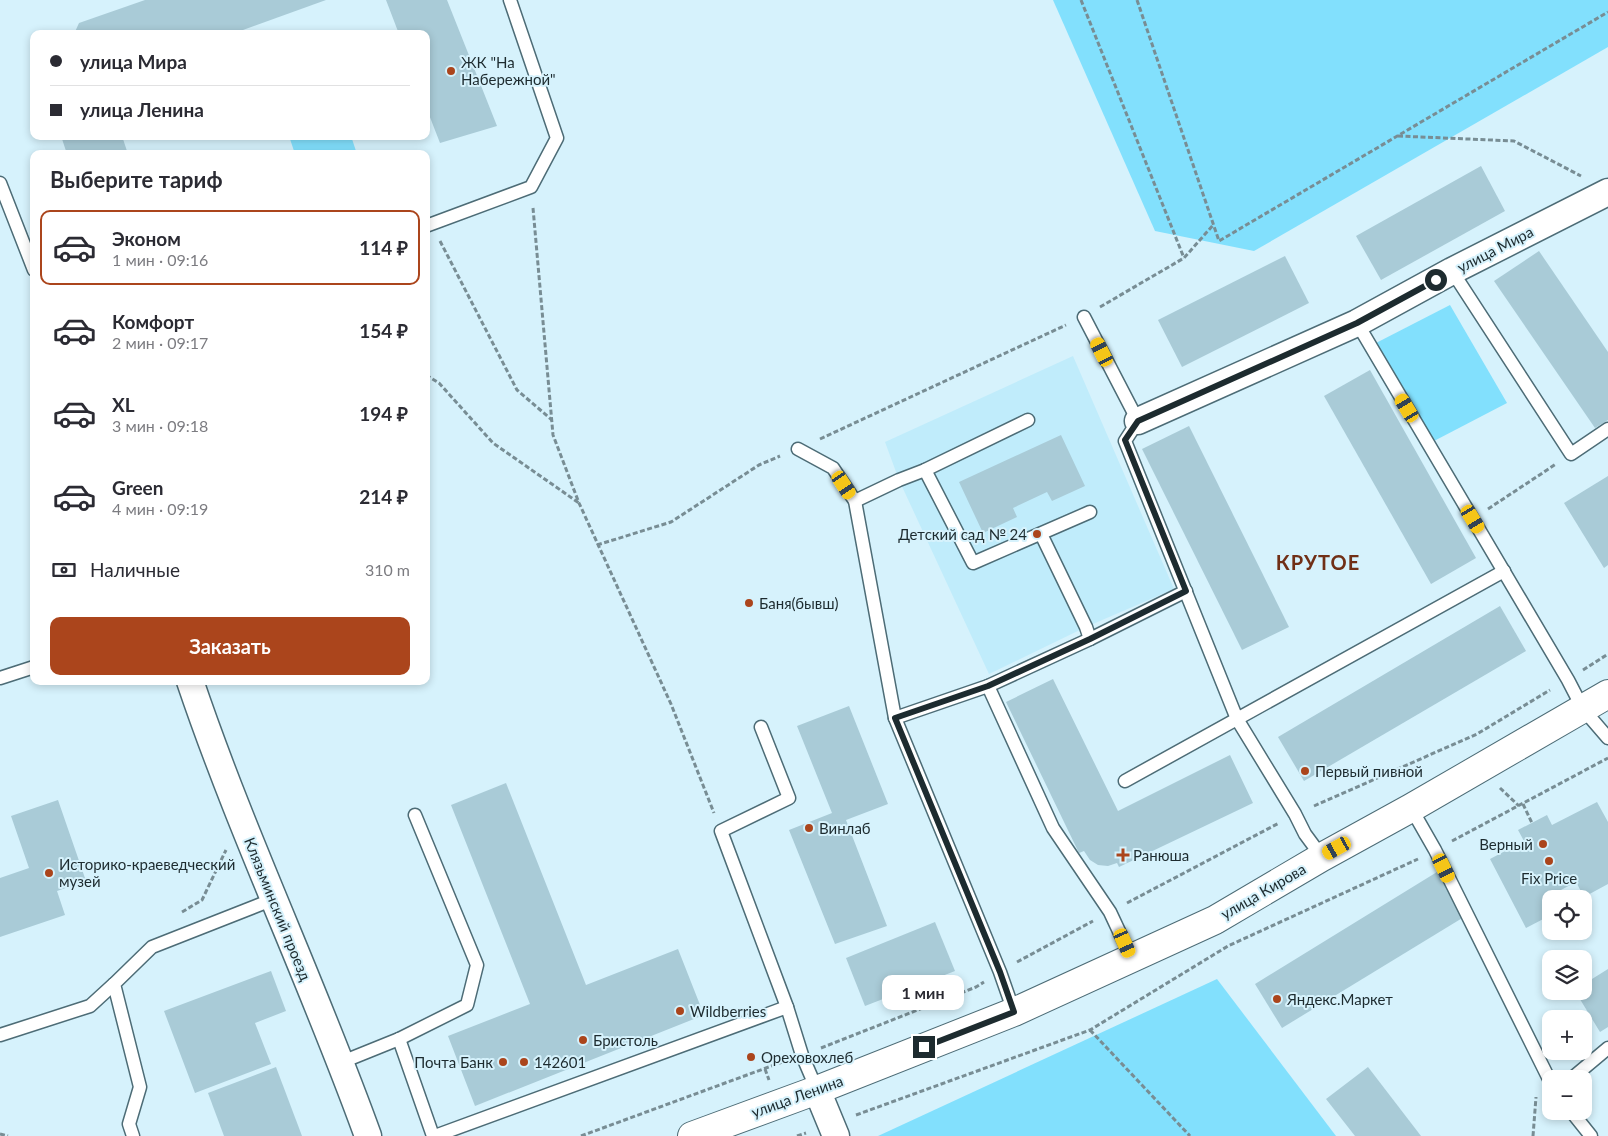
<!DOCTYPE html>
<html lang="ru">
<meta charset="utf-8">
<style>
:root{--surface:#fff;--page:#f2f2f3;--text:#2b2b33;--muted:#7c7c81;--line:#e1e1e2;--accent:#ab451c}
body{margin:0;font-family:Lato,sans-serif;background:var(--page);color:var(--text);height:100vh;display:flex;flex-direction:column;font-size:19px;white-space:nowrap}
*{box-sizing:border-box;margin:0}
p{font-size:16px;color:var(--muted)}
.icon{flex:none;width:28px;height:28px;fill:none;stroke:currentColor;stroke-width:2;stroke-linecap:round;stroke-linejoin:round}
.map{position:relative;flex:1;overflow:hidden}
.panel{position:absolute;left:30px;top:150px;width:400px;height:535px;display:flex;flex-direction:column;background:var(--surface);border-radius:10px;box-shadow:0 2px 8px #0003}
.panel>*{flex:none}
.hud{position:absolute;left:30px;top:30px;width:400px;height:110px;border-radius:10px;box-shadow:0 2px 8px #0003;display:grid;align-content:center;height:110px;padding:0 20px;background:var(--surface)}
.buttons{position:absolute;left:1542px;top:890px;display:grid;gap:10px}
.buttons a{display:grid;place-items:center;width:50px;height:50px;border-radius:10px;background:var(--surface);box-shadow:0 2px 8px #0003;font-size:25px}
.end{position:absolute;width:22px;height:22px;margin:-11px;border:6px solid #1d2b2f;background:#fff;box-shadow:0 0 0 2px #fff}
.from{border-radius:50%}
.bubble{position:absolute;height:35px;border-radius:10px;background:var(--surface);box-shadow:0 2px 8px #0003;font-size:16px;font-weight:700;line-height:35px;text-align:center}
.car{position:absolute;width:15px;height:30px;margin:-15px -8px;border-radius:6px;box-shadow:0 0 4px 1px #0007;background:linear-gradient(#f5c518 24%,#345 0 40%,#f5c518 0 76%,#345 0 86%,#f5c518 0)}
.hud b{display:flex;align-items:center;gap:18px;height:48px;font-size:19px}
.hud b+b{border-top:1px solid var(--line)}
.hud i{width:12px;height:12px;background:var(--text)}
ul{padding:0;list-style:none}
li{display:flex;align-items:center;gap:15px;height:75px;margin:0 10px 8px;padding:0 10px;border:2px solid transparent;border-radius:10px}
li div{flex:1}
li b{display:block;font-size:19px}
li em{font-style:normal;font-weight:700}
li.current{border-color:var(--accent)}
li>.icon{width:45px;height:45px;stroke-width:1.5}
h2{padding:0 20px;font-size:22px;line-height:60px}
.pay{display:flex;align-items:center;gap:12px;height:55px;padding:0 20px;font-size:19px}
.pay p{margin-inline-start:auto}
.action{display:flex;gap:10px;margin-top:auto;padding:10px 20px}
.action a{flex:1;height:58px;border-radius:10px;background:var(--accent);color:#fff;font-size:20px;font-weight:700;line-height:58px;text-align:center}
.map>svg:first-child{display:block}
.built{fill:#c0ecfb}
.green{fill:#82e0fd}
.building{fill:#a9cbd7}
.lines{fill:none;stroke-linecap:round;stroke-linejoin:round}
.lane-casing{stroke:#4d6c76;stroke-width:15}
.street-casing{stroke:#4d6c76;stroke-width:29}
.secondary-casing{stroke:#4d6c76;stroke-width:30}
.path{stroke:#788d94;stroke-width:3;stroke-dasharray:5 2.5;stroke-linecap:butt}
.lane{stroke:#fff;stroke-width:12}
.street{stroke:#fff;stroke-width:26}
.secondary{stroke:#fff;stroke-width:28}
.route{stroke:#1d2b2f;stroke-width:6}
.poi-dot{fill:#ab451c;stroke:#d6f2fc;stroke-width:2}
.labels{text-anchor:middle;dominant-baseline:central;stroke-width:4;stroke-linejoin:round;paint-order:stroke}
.poi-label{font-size:15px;fill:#1d2b2f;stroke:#d6f2fc;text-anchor:start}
.street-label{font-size:15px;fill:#1d2b2f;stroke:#d6f2fc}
.district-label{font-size:20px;font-weight:bold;letter-spacing:1px;fill:#702f16;stroke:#d6f2fc}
</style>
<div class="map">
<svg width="1608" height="1136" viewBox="0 0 1608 1136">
<rect width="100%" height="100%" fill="#d6f2fc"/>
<path class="built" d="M1073,356L1174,589L1086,627L989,674L899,480L885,442Z"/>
<g class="green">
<path d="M1053,0H1608V47L1254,251L1155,231Z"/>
<path d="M289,136H351L357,154H295Z"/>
<path d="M1450,305L1507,403L1434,441L1376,343Z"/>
<path d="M1217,979L1336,1136H878Z"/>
</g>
<g class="building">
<path d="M145,0H326L232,34H74L79,23Z"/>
<path d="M386,0H447L497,126L440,143L426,107V34H399Z"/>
<path d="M61,136H122L128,154H67Z"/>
<path d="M1481,166L1505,211L1381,280L1356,236Z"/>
<path d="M1539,251L1608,352V420L1595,428L1494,281Z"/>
<path d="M1285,256L1309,303L1182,367L1158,320Z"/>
<path d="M1370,370L1476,558L1431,584L1324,396Z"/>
<path d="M1189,426L1289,627L1242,650L1142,449Z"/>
<path d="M1061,435L1085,486L1052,501L1047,492L1013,508L1017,517L983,533L959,482Z"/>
<path d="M1608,476V565L1604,568L1564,503Z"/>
<path d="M1500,606L1526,651L1304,781L1278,737Z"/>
<path d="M1053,679L1118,811L1230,755L1253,803L1119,867L1117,863L1108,866L1098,865L1090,860L1084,851L1079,853L1006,702Z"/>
<path d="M849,706L888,804L846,820L887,926L835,944L789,830L832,813L797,726Z"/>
<path d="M506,783L586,985L678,949L704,1015L475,1106L448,1036L530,1004L451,805Z"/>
<path d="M58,800L86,881L57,891L65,915L0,937V878L29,868L11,816Z"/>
<path d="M1597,802L1608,822V884L1584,897L1576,882L1544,899L1551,915L1526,928L1490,859L1524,841L1518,830L1547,815L1552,825Z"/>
<path d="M1437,872L1464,917L1282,1028L1255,984Z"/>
<path d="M935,922L955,971L865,1006L846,958Z"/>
<path d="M1608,969V1027L1600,1032L1575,991H1584V984Z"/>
<path d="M271,971L286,1011L255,1023L271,1064L195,1093L164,1011Z"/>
<path d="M276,1067L302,1136H224L208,1093Z"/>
<path d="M1368,1067L1421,1136H1355L1326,1099Z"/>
</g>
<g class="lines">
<defs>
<g id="lane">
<path d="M0,183L34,270"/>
<path d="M426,226L531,187L557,138L510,0"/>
<path d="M1452,271L1571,454L1608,429"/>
<path d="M1084,317L1138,421L1125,441L1237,719L1295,814L1305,834L1322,857"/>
<path d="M1357,323L1568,680L1583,709L1608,738"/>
<path d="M798,449L833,468L855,501L895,718L1000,972L1014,1012"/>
<path d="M925,470L973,563L1090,512"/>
<path d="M855,501L899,480L925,470L1028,420"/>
<path d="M1041,534L1086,627L1090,639"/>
<path d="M0,678L34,667"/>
<path d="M988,686L1053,828L1110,912L1132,959"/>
<path d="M895,718L988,686L1090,639L1186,591"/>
<path d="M761,727L789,798L721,831L787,1007L802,1055L817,1090"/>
<path d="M1125,781L1504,571"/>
<path d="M1411,808L1435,850L1551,1083"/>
<path d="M0,1035L90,1006L114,984"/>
<path d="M399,1039L433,1136"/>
<path d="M342,1062L399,1039L467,1005L477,965L415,815"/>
<path d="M1571,1079L1608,1048"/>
<path d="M1571,1111L1591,1136"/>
<path d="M133,1136L129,1124L140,1087L114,984L152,947L274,899"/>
<path d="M435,1136L787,1007"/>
</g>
<g id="street">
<path d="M1138,421L1357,323L1452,271L1608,192"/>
<path d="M190,681C242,835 313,983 368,1136"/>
<path d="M817,1090L836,1136"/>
</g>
<path id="secondary" d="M692,1136L817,1090L1014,1012L1215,920L1322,857L1411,808L1608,694"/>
</defs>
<use href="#lane" class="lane-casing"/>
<use href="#street" class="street-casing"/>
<use href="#secondary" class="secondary-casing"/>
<g class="path">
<path d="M1081,0L1184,258"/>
<path d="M1137,0L1219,241L1608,12"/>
<path d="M1398,136L1514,141L1581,176"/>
<path d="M533,208L553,435L579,503L671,704L714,813"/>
<path d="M440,241L517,390L552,420"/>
<path d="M1100,307L1184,258L1214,224"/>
<path d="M426,375L439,383L493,443L579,503"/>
<path d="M820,439L1066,325"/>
<path d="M1488,509L1556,464"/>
<path d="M597,545L671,522L759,465L780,456"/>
<path d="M1583,670L1608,654"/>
<path d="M1500,788L1519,806"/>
<path d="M1523,804L1532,823"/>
<path d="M1314,806L1477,734L1550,690"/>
<path d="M1452,841L1608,758"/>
<path d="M1127,903L1279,823"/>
<path d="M182,912L202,900L226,850"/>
<path d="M1017,962L1093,921"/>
<path d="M1090,1030L1190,1136"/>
<path d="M821,1048L976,987L984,982"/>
<path d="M765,1069L769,1080"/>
<path d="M856,1115L1090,1030L1228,946L1418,859"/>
<path d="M0,1134L8,1136"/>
<path d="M581,1136L785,1061"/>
<path d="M797,1136L806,1133"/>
<path d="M1533,1136L1536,1097"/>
</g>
<use href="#lane" class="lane"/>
<use href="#street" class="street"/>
<use href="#secondary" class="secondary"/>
</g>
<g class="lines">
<path class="route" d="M924,1047L1014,1012L1000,972L895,718L988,686L1090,639L1186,591L1125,440L1138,421L1357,323L1436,280"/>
</g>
<g class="poi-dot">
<circle cx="451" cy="71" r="5"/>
<circle cx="1037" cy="534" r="5"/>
<circle cx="749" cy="603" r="5"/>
<circle cx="1305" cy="771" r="5"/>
<circle cx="809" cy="828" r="5"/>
<circle cx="1543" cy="844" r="5"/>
<path d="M1120.5 847.5h5v5h5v5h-5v5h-5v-5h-5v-5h5z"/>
<circle cx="1549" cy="861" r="5"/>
<circle cx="49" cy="873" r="5"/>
<circle cx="1277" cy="999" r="5"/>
<circle cx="680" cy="1011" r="5"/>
<circle cx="583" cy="1040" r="5"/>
<circle cx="751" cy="1057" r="5"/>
<circle cx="503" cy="1062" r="5"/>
<circle cx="524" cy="1062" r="5"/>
</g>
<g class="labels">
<g class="poi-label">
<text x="461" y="62">ЖК "На<tspan x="461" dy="17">Набережной"</tspan></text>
<text x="1027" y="534" text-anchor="end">Детский сад № 24</text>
<text x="759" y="603">Баня(бывш)</text>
<text x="1315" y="771">Первый пивной</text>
<text x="819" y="828">Винлаб</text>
<text x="1533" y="844" text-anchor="end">Верный</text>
<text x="1133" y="855">Ранюша</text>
<text x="59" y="864">Историко-краеведческий<tspan x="59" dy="17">музей</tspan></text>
<text x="1549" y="878" text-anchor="middle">Fix Price</text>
<text x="1287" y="999">Яндекс.Маркет</text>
<text x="690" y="1011">Wildberries</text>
<text x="593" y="1040">Бристоль</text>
<text x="761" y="1057">Ореховохлеб</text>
<text x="493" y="1062" text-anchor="end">Почта Банк</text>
<text x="534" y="1062">142601</text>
</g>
<g class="street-label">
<text transform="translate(1495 249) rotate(-27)">улица Мира</text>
<text transform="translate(1263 891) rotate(-30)">улица Кирова</text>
<text transform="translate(278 909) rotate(68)">Клязьминский проезд</text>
<text transform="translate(797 1096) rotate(-20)">улица Ленина</text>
</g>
<g class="district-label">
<text x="1318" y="562">КРУТОЕ</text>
</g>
</g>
</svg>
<div class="buttons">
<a><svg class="icon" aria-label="locate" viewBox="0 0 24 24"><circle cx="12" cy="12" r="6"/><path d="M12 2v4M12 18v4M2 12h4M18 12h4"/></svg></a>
<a><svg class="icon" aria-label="layers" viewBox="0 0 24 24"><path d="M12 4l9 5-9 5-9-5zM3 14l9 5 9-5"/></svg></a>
<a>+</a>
<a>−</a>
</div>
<i class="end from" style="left:1436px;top:280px"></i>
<i class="end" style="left:924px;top:1047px"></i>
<div class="bubble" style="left:882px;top:975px;width:82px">1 мин</div>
<i class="car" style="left:1102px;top:352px;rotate:333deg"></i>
<i class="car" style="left:1407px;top:408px;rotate:329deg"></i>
<i class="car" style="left:844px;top:485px;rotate:147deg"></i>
<i class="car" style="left:1473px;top:519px;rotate:149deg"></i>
<i class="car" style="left:1337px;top:848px;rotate:241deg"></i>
<i class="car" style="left:1444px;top:868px;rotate:154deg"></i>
<i class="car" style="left:1125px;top:943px;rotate:156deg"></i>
<div class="hud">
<b><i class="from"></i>улица Мира</b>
<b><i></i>улица Ленина</b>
</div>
<section class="panel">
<h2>Выберите тариф</h2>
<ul>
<li class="current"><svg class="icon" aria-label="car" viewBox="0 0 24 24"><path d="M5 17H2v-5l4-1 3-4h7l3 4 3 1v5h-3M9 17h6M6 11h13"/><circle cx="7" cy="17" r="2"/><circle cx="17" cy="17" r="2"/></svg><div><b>Эконом</b><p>1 мин · 09:16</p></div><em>114 ₽</em></li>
<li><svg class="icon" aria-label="car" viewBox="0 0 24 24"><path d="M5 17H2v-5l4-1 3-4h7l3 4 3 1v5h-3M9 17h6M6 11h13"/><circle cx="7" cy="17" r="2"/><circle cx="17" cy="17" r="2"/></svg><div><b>Комфорт</b><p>2 мин · 09:17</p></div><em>154 ₽</em></li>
<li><svg class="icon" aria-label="car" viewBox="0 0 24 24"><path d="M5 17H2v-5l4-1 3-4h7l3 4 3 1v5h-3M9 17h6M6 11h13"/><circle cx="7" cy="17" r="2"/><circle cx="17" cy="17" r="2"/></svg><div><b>XL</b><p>3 мин · 09:18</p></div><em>194 ₽</em></li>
<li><svg class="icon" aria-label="car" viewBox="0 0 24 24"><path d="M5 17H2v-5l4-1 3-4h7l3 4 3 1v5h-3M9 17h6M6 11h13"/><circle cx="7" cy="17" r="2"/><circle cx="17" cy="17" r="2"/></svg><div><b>Green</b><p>4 мин · 09:19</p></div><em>214 ₽</em></li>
</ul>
<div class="pay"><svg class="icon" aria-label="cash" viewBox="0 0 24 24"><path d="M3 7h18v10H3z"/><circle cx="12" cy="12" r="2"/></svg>Наличные<p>310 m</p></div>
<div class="action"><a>Заказать</a></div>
</section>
</div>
